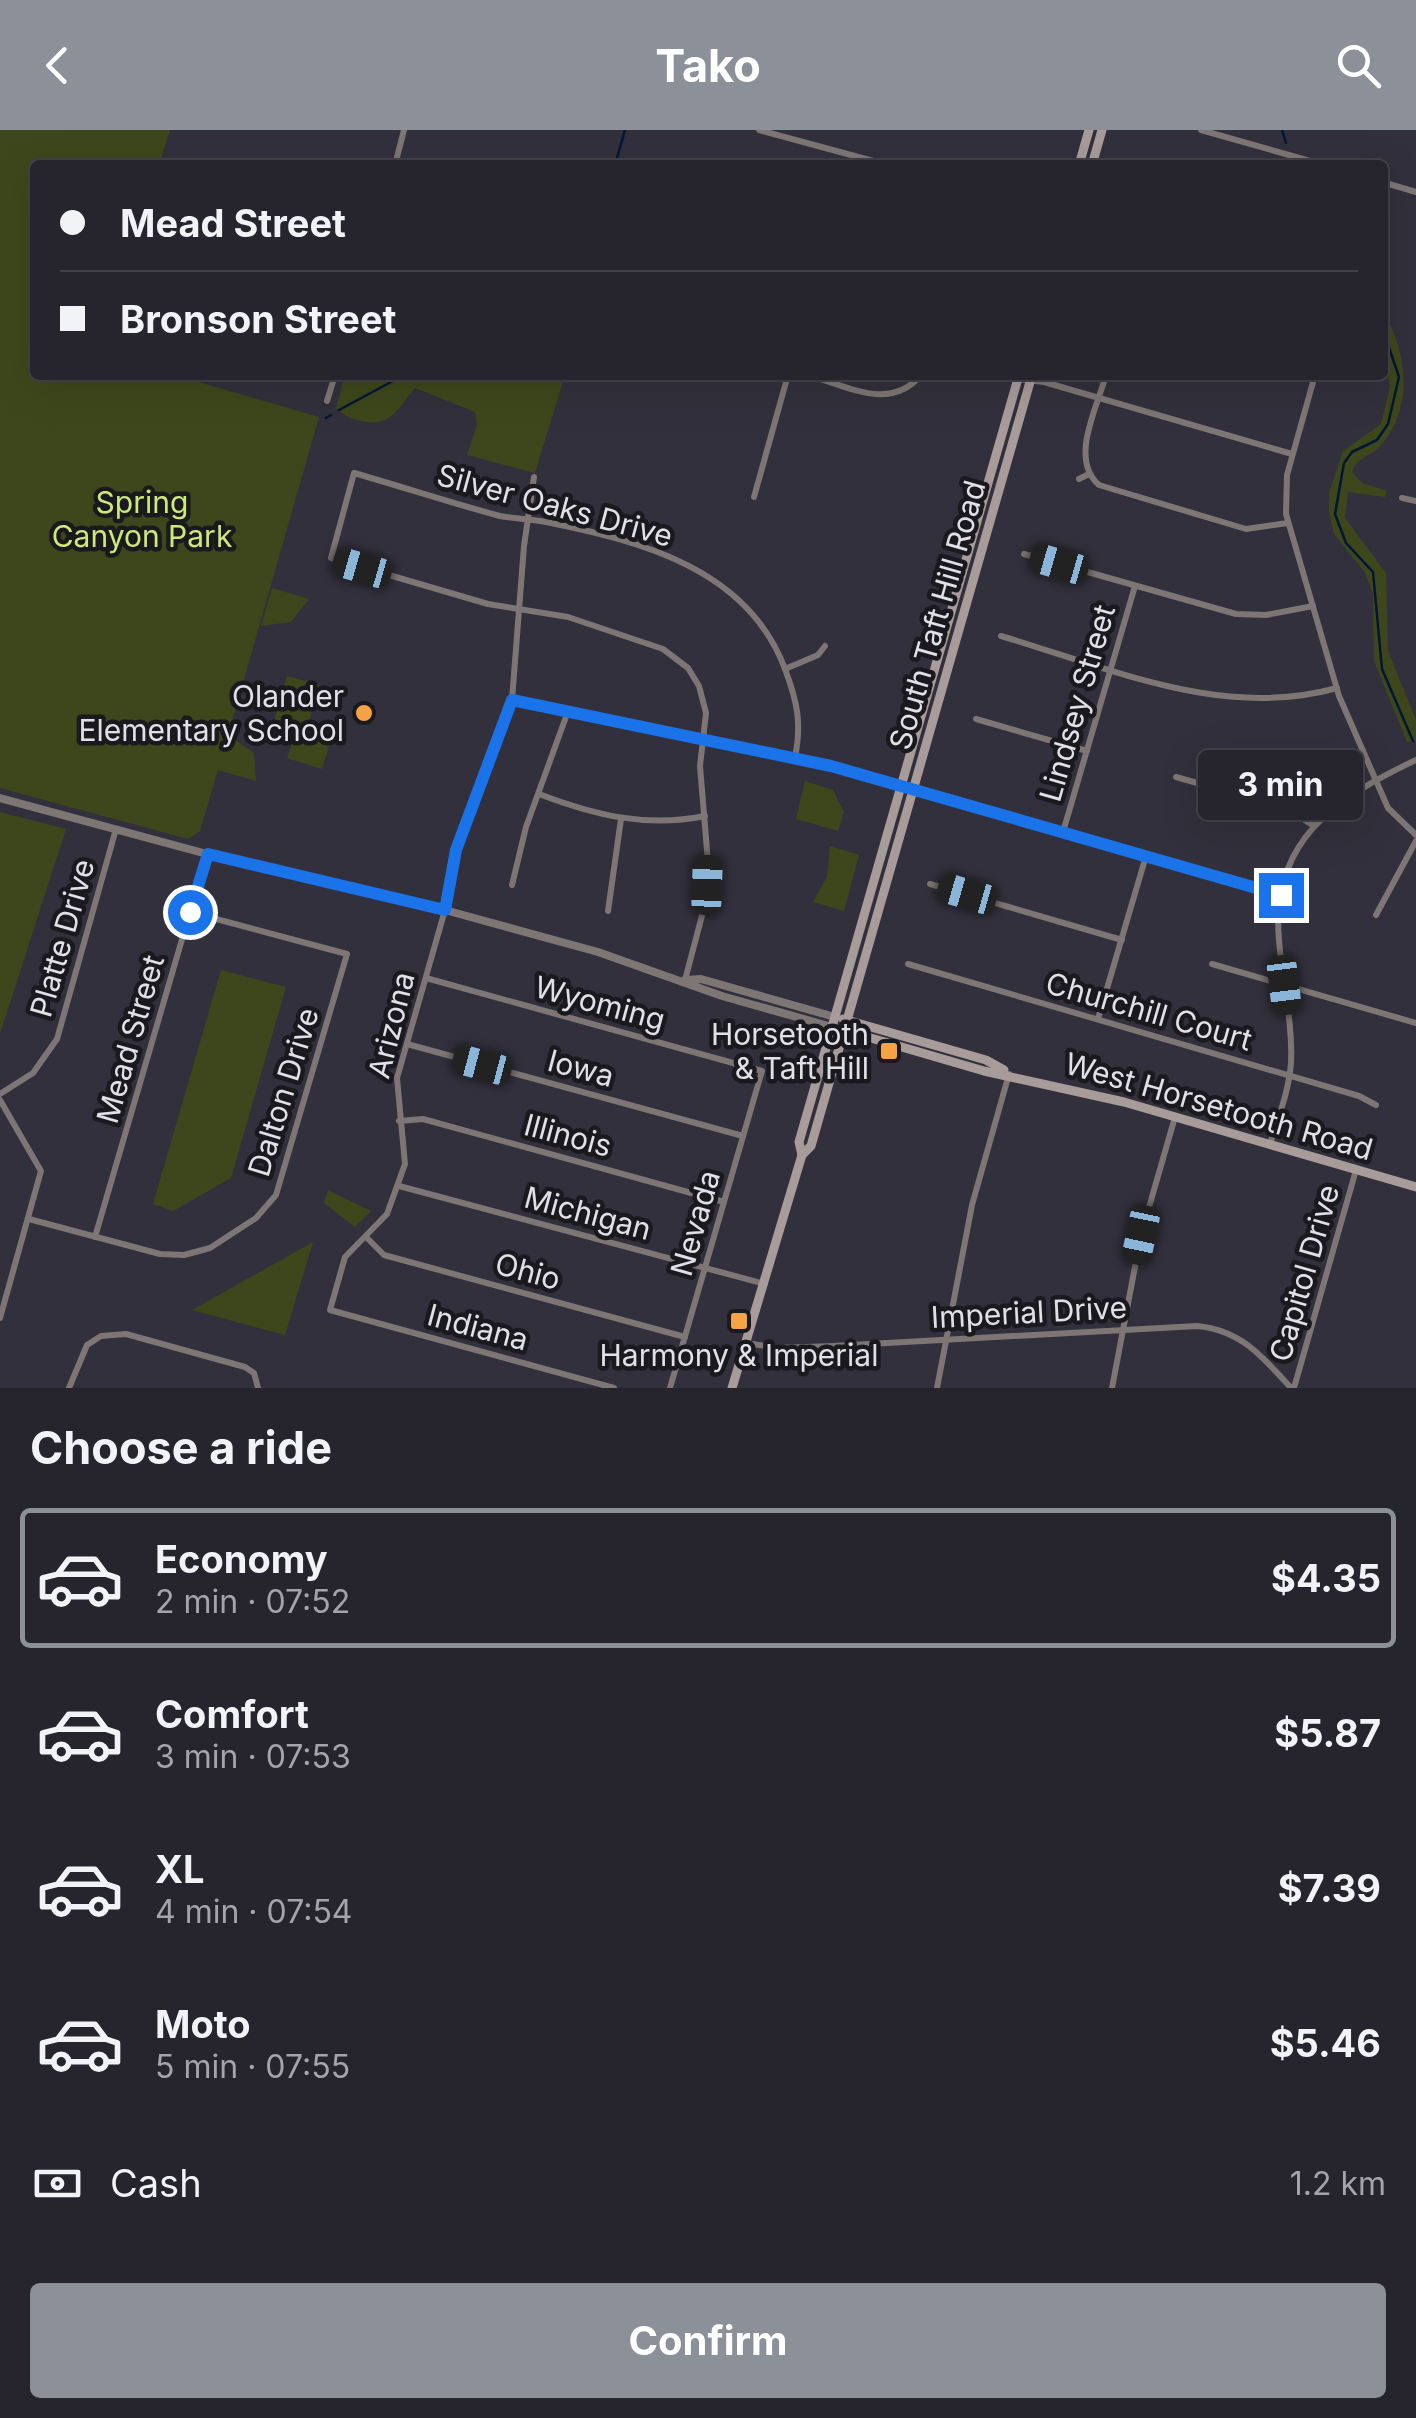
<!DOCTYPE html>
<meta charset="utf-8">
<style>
:root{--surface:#26242d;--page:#323039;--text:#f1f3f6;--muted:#a4a4aa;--line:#424149;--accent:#8c9099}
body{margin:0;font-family:Inter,sans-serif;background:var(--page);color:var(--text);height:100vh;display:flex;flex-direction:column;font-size:38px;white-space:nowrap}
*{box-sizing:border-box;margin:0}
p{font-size:32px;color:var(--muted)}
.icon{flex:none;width:55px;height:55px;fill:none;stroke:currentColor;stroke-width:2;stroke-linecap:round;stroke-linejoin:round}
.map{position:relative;height:1258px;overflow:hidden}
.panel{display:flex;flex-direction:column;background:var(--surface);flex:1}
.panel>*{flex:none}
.hud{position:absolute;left:30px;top:30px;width:1358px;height:220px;border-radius:10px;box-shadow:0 10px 40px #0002,0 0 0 2px var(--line);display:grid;align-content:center;height:220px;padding:0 30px;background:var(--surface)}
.end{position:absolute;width:45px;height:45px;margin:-22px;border:12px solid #1a73e8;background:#fff;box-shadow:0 0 0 5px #fff}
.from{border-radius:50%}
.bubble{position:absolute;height:70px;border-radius:10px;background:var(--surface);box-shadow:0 10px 40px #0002,0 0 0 2px var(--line);font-size:32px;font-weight:700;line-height:70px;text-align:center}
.car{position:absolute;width:30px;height:60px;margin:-30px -15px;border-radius:12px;box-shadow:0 0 8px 2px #0007;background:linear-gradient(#222 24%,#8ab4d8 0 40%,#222 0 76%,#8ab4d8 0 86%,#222 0)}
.hud b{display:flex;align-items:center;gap:35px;height:95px;font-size:38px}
.hud b+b{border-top:2px solid var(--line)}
.hud i{width:25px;height:25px;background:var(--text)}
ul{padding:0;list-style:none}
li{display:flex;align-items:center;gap:30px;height:140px;margin:0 20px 15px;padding:0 10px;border:5px solid transparent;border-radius:10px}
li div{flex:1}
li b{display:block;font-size:38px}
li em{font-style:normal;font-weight:700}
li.selected{border-color:var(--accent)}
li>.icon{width:90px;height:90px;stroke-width:1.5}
h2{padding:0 30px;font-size:45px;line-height:120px}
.pay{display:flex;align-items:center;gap:25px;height:110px;padding:0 30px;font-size:38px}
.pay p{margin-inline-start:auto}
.cta{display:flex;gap:20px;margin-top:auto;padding:20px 30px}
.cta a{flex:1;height:115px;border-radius:10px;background:var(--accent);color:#fff;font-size:40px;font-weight:700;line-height:115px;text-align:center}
header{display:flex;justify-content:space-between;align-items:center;height:130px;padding:0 30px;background:var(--accent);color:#fff;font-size:45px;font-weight:700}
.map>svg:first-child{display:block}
.green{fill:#3e471b}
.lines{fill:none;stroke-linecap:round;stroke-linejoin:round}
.stream{stroke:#011735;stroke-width:2.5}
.minor{stroke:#7d7675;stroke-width:6}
.tertiary{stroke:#7d7675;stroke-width:8}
.secondary{stroke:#a89c9a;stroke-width:9}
.route{stroke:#1a73e8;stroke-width:12}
.poi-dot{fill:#f5a345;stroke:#1a191e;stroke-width:4}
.labels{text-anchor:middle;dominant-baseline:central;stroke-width:9;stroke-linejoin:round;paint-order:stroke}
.park-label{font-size:30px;fill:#cee879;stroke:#1a191e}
.street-label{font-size:30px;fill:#e1e0e8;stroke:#1a191e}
.poi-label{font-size:30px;fill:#e1e0e8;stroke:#1a191e;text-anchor:end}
</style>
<header><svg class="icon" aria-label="back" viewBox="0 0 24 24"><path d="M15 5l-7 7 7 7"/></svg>Tako<svg class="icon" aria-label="search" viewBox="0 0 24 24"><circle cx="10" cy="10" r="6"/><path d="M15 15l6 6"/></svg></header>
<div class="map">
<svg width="1416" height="1258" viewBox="0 0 1416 1258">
<rect width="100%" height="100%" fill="#32303c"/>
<g class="green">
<path d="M0,0H170L159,35H35V245H175L319,287L228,605L254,623L256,651L218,640L200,701L188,709L0,658Z"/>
<path d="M1383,181C1407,221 1415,278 1380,316C1370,327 1357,327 1352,342L1362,353L1387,361L1385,367L1348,362L1345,388L1386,443L1388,521L1416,590V611L1407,612L1374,531L1373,463L1364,441L1334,404L1329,382V363L1343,321L1381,294L1390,256L1383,217Z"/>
<path d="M345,245H565L535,343L467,325L477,295L475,282L415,258C396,281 390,299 357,290C348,287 343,285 336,278Z"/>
<path d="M272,458L309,469L291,492L261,496Z"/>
<path d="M287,546L320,555L307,598L291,604L272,598Z"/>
<path d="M309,602L331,609L322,639L287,628L294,608Z"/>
<path d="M805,651L833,660L844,682L838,701L796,689Z"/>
<path d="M0,682L66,699L0,904Z"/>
<path d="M830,716L859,725L844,781L813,772L827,747Z"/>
<path d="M221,840L286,857L231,1048L173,1081L153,1074Z"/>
<path d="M328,1060L371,1081L355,1097L324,1073Z"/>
<path d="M313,1112L285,1205L192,1180Z"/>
</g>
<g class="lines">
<g class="stream">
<path d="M1282,0L1286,13"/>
<path d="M615,35L625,0"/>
<path d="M1291,35V32"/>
<path d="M1382,197L1399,247L1388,294L1377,310L1352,322L1344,333L1335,384L1346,413L1373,442L1382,539L1413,611"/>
<path d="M339,280L404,245"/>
<path d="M326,288L331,285"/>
</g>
<g class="minor">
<path d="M759,0L888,35"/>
<path d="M1201,0L1324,35"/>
<path d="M395,35L404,0"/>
<path d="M1382,52L1416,62"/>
<path d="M808,245C848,256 890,282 921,245"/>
<path d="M986,245L1044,252L1292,324"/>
<path d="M1106,245C1097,278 1069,329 1099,355L1246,399L1288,393"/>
<path d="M1315,245L1287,345L1286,384L1339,566L1388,678L1416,705"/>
<path d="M1334,245L1336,246"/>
<path d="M327,271L335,245"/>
<path d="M534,347L524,416L512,570L456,719L445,780L397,948L405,1034L387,1084L345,1127L330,1180L614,1258"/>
<path d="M1079,349L1089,344"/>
<path d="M754,367L788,245"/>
<path d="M1402,368L1416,371"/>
<path d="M1024,424L1236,484L1266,485L1313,476"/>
<path d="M1001,506C1110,538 1222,590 1337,558"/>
<path d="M785,539L818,525L825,516"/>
<path d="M512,570L831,636L1281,765"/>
<path d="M976,589L1087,621"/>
<path d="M1176,647L1286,678L1314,696"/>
<path d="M539,664C594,685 646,698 705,686"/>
<path d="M1063,702L1135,456"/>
<path d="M930,754L1122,810"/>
<path d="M512,755L526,697L567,584"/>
<path d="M608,781L621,689"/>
<path d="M1376,785L1416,711"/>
<path d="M908,834L1359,966L1376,975"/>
<path d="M1212,834L1416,893"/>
<path d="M426,848L762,941L670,1258"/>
<path d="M685,850L704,778L708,732L700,636L706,583L699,556L688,538L663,519L568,487L488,474L331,428L354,343C403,357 451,373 500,386C515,389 531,389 546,392C641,411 748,439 785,539C797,571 802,593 795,627"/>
<path d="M1098,889L1146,726"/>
<path d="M407,914L743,1006"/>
<path d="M0,964L33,943L57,909L116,699"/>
<path d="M0,970L41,1041L0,1188"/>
<path d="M399,991L423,989L724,1072"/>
<path d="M1270,1014C1278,988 1289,961 1291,933C1293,892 1282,850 1279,810C1270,710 1336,668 1416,630"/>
<path d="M399,1056L765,1154"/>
<path d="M29,1089L160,1124L184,1125L210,1118L256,1088L276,1065L347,824L190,782"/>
<path d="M95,1107L207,724"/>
<path d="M366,1107L384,1125L685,1207"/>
<path d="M746,1213L778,1218L833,1216L1197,1196C1241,1200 1263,1227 1291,1258"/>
<path d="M69,1258L87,1215L101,1206L126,1204L245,1237L254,1243L258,1258"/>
<path d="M937,1258L972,1075L1009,944"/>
<path d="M1112,1258L1141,1105L1175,987"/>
<path d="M1294,1258L1356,1040"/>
</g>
<g class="tertiary">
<path d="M0,668L244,734L445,780L598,822L722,866L832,897"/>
<path d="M685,850L701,849L835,887"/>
</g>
<g class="secondary">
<path d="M1079,35L1089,0"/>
<path d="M1092,35L1102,0"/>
<path d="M843,889L986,930L1004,940"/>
<path d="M840,899L984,941L1124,972L1416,1057"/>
<path d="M802,1025L799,1012L1019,245"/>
<path d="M732,1258L802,1025L811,1016L1032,245"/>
</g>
</g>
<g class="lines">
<path class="route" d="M190,782L208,724L445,780L456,720L512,570L831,636L1281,765"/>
</g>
<g class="poi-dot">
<circle cx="364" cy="583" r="10"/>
<rect x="879" y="911" width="20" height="20" rx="5"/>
<rect x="729" y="1181" width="20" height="20" rx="5"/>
</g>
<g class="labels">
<g class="park-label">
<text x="142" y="372">Spring<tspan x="142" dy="34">Canyon Park</tspan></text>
</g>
<g class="street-label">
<text transform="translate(555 375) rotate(15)">Silver Oaks Drive</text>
<text transform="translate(937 485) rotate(-74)">South Taft Hill Road</text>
<text transform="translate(1077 573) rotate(-74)">Lindsey Street</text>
<text transform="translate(62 808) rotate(-74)">Platte Drive</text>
<text transform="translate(600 873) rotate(15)">Wyoming</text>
<text transform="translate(1149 881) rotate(16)">Churchill Court</text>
<text transform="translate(391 895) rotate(-76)">Arizona</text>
<text transform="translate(130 909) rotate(-74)">Mead Street</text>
<text transform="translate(581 938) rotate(15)">Iowa</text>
<text transform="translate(283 962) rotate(-73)">Dalton Drive</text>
<text transform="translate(1219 976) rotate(16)">West Horsetooth Road</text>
<text transform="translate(568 1005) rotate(15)">Illinois</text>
<text transform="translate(588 1083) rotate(15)">Michigan</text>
<text transform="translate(695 1093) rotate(-74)">Nevada</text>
<text transform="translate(528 1141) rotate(15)">Ohio</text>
<text transform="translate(1304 1143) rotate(-74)">Capitol Drive</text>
<text transform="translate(1029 1182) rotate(-3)">Imperial Drive</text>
<text transform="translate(478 1197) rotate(15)">Indiana</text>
</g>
<g class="poi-label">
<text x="344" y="566">Olander<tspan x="344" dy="34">Elementary School</tspan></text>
<text x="869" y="904">Horsetooth<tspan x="869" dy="34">&amp; Taft Hill</tspan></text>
<text x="739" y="1225" text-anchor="middle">Harmony &amp; Imperial</text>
</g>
</g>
</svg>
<i class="end from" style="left:190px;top:782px"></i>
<i class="end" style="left:1281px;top:765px"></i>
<div class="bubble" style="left:1198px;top:620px;width:165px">3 min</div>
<i class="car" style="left:1059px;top:434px;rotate:286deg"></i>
<i class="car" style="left:362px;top:438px;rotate:286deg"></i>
<i class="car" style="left:707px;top:755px;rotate:2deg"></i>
<i class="car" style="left:967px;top:764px;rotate:286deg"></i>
<i class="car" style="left:1284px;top:855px;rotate:173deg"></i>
<i class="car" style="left:482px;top:935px;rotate:285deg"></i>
<i class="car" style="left:1141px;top:1105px;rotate:192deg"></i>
<div class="hud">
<b><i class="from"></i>Mead Street</b>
<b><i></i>Bronson Street</b>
</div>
</div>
<section class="panel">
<h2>Choose a ride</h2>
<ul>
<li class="selected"><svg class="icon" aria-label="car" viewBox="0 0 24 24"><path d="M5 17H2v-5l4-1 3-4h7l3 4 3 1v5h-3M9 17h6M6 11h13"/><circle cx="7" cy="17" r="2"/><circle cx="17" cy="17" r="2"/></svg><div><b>Economy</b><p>2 min · 07:52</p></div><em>$4.35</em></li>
<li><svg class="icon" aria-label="car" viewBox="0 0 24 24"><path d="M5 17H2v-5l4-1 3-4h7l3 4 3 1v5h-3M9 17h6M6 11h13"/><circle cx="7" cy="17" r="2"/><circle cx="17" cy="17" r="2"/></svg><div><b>Comfort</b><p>3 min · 07:53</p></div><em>$5.87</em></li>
<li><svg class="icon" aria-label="car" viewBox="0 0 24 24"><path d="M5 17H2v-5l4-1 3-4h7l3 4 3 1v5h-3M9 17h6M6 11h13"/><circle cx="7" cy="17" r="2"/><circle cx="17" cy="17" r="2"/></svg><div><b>XL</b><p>4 min · 07:54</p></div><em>$7.39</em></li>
<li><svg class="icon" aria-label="car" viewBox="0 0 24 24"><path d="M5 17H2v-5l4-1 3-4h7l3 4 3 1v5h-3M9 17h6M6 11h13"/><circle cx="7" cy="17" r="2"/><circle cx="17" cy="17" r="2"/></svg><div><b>Moto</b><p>5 min · 07:55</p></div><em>$5.46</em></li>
</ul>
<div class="pay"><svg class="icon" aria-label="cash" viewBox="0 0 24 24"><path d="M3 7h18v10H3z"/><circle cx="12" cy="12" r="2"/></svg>Cash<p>1.2 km</p></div>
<div class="cta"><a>Confirm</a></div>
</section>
